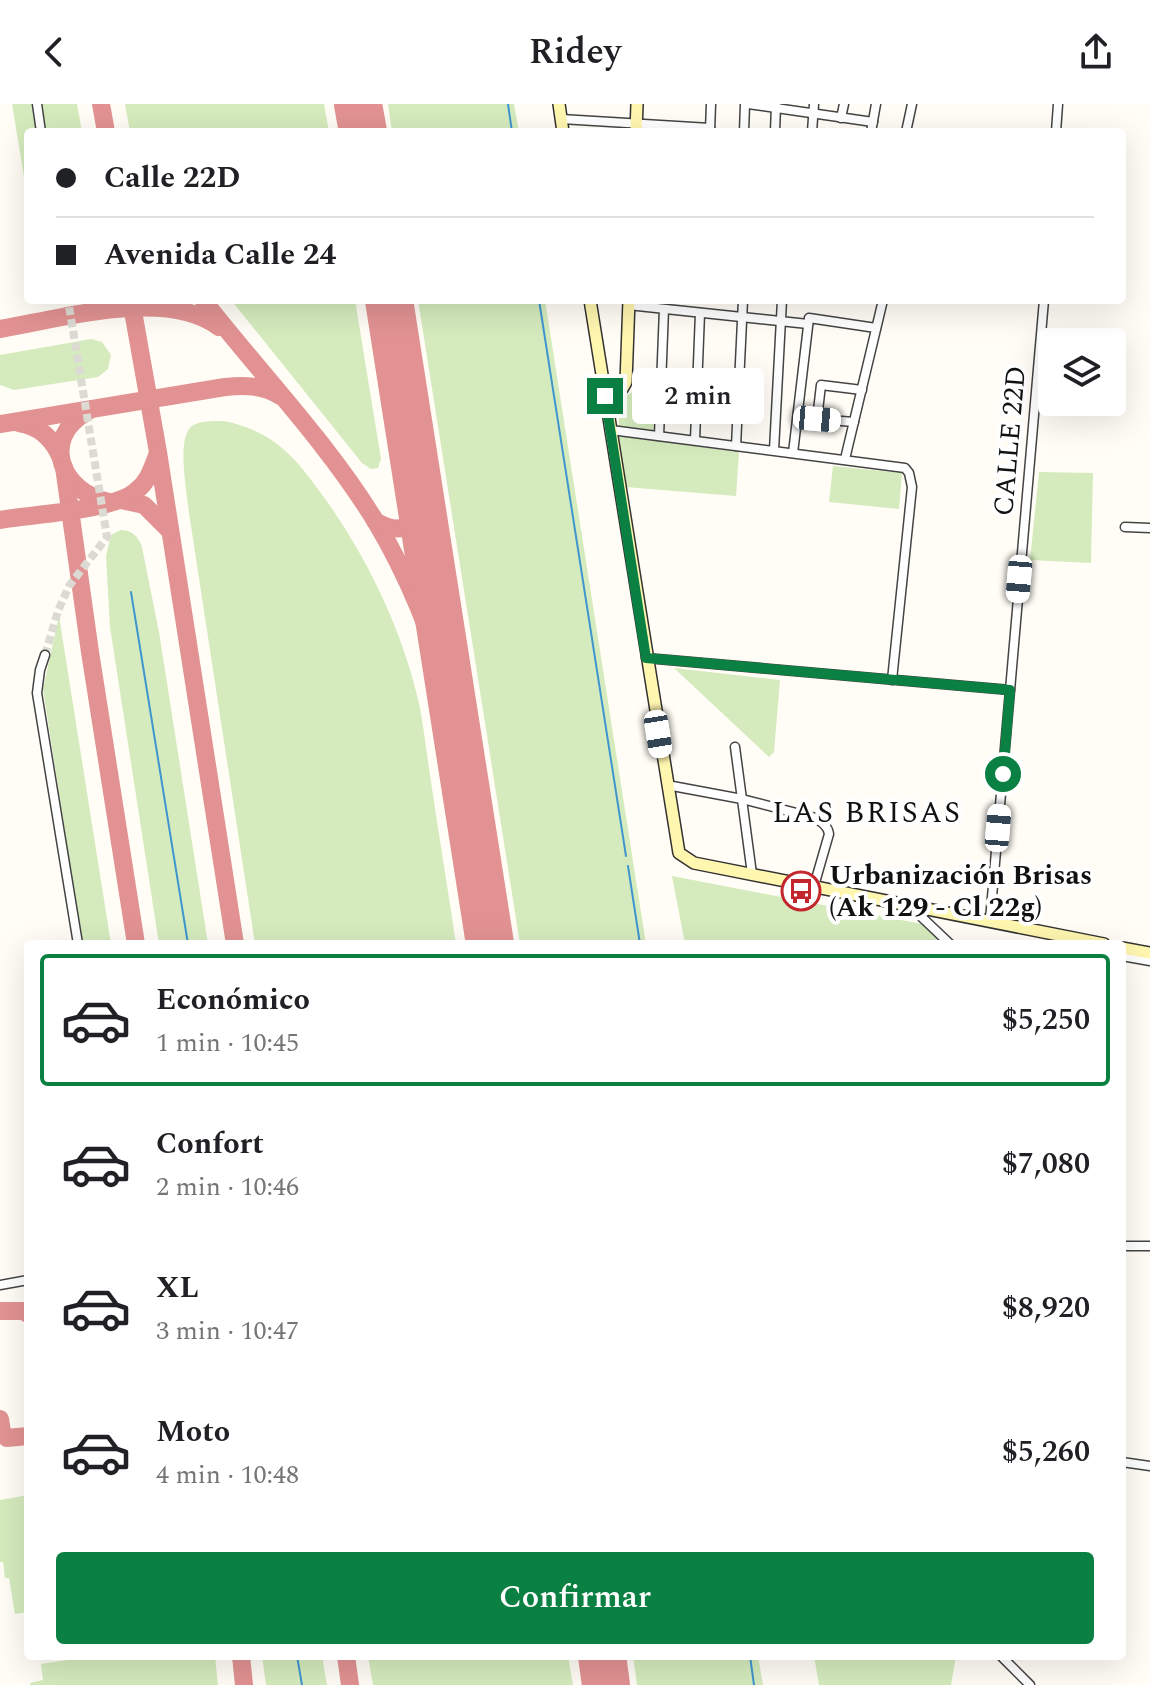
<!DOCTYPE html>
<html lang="es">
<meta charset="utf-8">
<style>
:root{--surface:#fff;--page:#f2f2f2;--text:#202124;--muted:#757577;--line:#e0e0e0;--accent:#0b8043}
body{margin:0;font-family:Spectral,serif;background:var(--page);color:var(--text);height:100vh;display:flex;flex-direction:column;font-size:30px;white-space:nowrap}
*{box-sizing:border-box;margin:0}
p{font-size:26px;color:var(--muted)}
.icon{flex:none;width:44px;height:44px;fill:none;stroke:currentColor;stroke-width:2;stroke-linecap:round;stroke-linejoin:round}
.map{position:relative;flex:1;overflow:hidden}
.sheet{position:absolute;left:24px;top:836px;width:1102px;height:720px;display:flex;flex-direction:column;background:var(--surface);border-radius:8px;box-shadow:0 8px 32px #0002}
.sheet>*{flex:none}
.top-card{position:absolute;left:24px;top:24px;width:1102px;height:176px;border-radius:8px;box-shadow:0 8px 32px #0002;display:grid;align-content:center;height:176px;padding:0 32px;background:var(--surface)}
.controls{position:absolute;left:1038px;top:224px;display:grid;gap:16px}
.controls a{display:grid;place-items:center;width:88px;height:88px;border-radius:8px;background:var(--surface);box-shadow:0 8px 32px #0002;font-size:40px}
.end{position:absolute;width:36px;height:36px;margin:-18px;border:10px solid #0b8043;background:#fff;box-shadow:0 0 0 4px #fff}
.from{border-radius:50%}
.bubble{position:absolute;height:56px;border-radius:8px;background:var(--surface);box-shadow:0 8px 32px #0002;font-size:26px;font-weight:600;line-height:56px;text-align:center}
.car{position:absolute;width:24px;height:48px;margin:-24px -12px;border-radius:10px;box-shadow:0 0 6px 2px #0007;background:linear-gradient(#fff 24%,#345 0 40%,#fff 0 76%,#345 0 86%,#fff 0)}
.top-card b{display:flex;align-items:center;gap:28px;height:76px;font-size:30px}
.top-card b+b{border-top:2px solid var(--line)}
.top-card i{width:20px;height:20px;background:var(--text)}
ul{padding:14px 0 0;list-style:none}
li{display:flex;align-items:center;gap:24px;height:132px;margin:0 16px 12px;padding:0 16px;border:4px solid transparent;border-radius:8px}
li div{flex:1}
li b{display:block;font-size:30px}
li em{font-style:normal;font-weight:600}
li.on{border-color:var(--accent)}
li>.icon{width:72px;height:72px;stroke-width:1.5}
.action{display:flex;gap:16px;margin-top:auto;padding:16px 32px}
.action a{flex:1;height:92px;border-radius:8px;background:var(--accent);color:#fff;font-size:32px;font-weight:600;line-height:92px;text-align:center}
header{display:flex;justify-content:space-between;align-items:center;height:104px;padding:0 32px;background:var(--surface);font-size:36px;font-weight:600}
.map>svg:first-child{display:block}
.green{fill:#d5ebbd}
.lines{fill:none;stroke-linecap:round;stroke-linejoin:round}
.stream{stroke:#3f96cf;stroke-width:2}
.taxiway{stroke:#e29292;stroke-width:18}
.runway{stroke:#e29292;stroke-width:48}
.street-tunnel{stroke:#dbdad3;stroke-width:8;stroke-dasharray:8 4;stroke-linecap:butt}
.street-casing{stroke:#444;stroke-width:11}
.secondary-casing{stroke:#333;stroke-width:14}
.street{stroke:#fff;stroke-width:8}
.secondary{stroke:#fff6b0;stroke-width:11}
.route{stroke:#0b8043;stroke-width:10}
.labels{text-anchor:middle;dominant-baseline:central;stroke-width:8;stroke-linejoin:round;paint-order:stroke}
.street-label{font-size:28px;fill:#111;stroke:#fff}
.poi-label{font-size:28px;font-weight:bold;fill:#111;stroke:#fff;text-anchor:start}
.neighbourhood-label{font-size:30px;letter-spacing:2px;fill:#111;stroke:#fff}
</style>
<header><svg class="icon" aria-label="back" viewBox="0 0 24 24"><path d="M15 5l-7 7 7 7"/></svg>Ridey<svg class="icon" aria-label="share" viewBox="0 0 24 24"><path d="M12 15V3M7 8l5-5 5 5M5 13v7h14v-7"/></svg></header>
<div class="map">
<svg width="1150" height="1581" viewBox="0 0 1150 1581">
<rect width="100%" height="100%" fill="#fffdf5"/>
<g class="green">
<path d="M12,0H33L37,28H28V97Z"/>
<path d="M42,0H77L82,28H46Z"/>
<path d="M125,0H324L329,28H130Z"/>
<path d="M388,0H514L519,28H392Z"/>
<path d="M231,196H355L381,355L378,364L371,365L362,359Z"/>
<path d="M418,196H545L646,840H520Z"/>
<path d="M91,235L102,238L111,251L108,265L98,273L14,286L0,281V251Z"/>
<path d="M656,274L655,326L619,322V296Z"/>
<path d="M224,317C276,328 296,354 326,396C369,457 402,526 419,599C424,625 427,652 431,678C439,732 448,786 456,840H255L189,409C187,390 176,333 192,322C201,316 214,317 224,317Z"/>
<path d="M618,332L739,348L736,392L625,383Z"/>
<path d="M833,362L902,369L899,405L829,398Z"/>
<path d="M1039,368L1093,369L1091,459L1030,456Z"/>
<path d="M120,426C132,426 138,432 142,443L159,528L208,840H159L110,523L106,452L111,431Z"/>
<path d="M59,512L111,840H82L43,585Z"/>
<path d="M674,564L780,576L774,648L769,653Z"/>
<path d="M672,772L922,820L943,840H685Z"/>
<path d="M28,1391V1508L15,1510L9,1474H5L3,1458H0V1396Z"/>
<path d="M75,1552H215L218,1581H30V1579L43,1576L41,1560L75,1555Z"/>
<path d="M262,1552H322L327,1581H266Z"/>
<path d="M368,1552H568L573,1581H373Z"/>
<path d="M633,1552H758L763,1581H637Z"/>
<path d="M814,1552H956L951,1581H819Z"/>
</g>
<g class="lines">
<g class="stream">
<path d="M508,0L512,28"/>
<path d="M539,196L626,752"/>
<path d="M131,488L188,840"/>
<path d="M628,762L640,840"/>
<path d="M297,1552L302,1581"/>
<path d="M750,1552L754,1581"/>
</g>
<g class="taxiway">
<path d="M101,0L106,28"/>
<path d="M131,196L158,348L235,840"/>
<path d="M203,196C260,269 327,338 376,418C409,473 431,531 451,592"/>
<path d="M0,225C60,215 167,183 219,223"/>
<path d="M87,308C39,335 62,389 109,398"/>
<path d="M19,319C40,322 53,335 61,354"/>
<path d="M0,320L225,283C244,281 263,281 280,292"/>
<path d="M64,363L90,548L136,840"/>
<path d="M121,396L144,401L170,427"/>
<path d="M0,416C33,410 113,407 136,387C149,377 152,364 158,349"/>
<path d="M375,417C408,436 414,417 419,388"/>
<path d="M0,1207H24L28,1210"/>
<path d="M0,1315L2,1328L7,1334L28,1332"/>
<path d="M241,1552L244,1581"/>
<path d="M346,1552L350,1581"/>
</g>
<g class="runway">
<path d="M358,0L363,28"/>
<path d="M389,196L490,840"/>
<path d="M602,1552L606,1581"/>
</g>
<path class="street-tunnel" d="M45,551L58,507L69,482L107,433L68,196"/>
<defs>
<g id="street">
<path d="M37,0L41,28"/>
<path d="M748,0L873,18"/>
<path d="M841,14L844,0"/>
<path d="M561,15L710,24"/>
<path d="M710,27L711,0"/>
<path d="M744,28L745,0"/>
<path d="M775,28L776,1"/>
<path d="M812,28L814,0"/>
<path d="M871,28L876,0"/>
<path d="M906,28L912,0"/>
<path d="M1056,28L1058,0"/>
<path d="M628,201L808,220"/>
<path d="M854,318L817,315L821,281L862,286"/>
<path d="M611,326L905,364L909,369L912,383L892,576"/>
<path d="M659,332L664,205"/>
<path d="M695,336L700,209"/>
<path d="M736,342L743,196"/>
<path d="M774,346L782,196"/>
<path d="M793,349L809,214L876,224"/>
<path d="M845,355L883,196"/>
<path d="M1125,423L1150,424"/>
<path d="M45,551L40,566L37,589L78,840"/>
<path d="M646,554L1010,586"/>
<path d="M735,643L752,770"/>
<path d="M667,681L742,695L812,713C819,716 828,721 829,730L814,782"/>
<path d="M910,802L950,840"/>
<path d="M990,816L1044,196"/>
<path d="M1122,852L1150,857"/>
<path d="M1122,1142H1150"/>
<path d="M0,1181L28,1176"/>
<path d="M1122,1358L1150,1362"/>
<path d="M1001,1552L1030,1581"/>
</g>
<g id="secondary">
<path d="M559,0L563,28"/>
<path d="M636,28L637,0"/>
<path d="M590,196L679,749L694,759L1104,840"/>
<path d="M605,292L622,285L626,278L629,196"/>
<path d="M1122,844L1150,849"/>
</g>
</defs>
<use href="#street" class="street-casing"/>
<use href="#secondary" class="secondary-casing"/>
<use href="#street" class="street"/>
<use href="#secondary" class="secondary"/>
</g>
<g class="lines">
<path class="route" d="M605,292L646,554L1010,586L1003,670"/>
</g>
<defs>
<symbol id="bus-ring" viewBox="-11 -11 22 22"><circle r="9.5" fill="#fff" stroke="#c4262e" stroke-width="1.5"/><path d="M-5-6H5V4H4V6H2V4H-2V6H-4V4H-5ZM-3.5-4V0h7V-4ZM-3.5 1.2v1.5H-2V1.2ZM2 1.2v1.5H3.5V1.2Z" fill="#c4262e"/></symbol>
</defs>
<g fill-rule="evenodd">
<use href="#bus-ring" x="779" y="765" width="44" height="44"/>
</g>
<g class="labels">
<g class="street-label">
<text transform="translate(1010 337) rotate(-85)">CALLE 22D</text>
</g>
<g class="poi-label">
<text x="829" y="771">Urbanización Brisas<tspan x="829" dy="32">(Ak 129 - Cl 22g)</tspan></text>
</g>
<g class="neighbourhood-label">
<text x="867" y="709">LAS BRISAS</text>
</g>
</g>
</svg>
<div class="controls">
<a><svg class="icon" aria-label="layers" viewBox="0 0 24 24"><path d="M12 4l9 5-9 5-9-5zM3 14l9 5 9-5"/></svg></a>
</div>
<i class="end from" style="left:1003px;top:670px"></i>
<i class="end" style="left:605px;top:292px"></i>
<div class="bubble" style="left:632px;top:264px;width:132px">2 min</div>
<i class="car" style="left:817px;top:315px;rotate:95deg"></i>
<i class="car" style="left:1019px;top:475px;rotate:185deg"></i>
<i class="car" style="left:658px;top:630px;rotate:171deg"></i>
<i class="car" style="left:998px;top:724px;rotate:5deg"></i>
<div class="top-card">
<b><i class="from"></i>Calle 22D</b>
<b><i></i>Avenida Calle 24</b>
</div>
<section class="sheet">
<ul>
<li class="on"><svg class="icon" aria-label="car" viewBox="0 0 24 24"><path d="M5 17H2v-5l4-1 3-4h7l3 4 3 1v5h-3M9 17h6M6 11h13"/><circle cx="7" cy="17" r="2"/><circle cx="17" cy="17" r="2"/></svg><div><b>Económico</b><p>1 min · 10:45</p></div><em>$5,250</em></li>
<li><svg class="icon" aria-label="car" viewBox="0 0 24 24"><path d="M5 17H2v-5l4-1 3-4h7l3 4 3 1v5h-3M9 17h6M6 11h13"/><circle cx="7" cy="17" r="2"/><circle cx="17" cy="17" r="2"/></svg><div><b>Confort</b><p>2 min · 10:46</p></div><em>$7,080</em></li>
<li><svg class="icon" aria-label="car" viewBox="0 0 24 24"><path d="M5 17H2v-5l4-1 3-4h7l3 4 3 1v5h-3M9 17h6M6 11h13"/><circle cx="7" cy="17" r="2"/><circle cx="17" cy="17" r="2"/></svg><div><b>XL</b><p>3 min · 10:47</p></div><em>$8,920</em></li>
<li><svg class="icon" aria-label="car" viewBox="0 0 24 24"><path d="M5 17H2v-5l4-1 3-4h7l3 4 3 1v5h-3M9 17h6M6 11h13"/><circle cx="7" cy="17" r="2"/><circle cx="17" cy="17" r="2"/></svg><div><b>Moto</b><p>4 min · 10:48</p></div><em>$5,260</em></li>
</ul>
<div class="action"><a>Confirmar</a></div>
</section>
</div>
